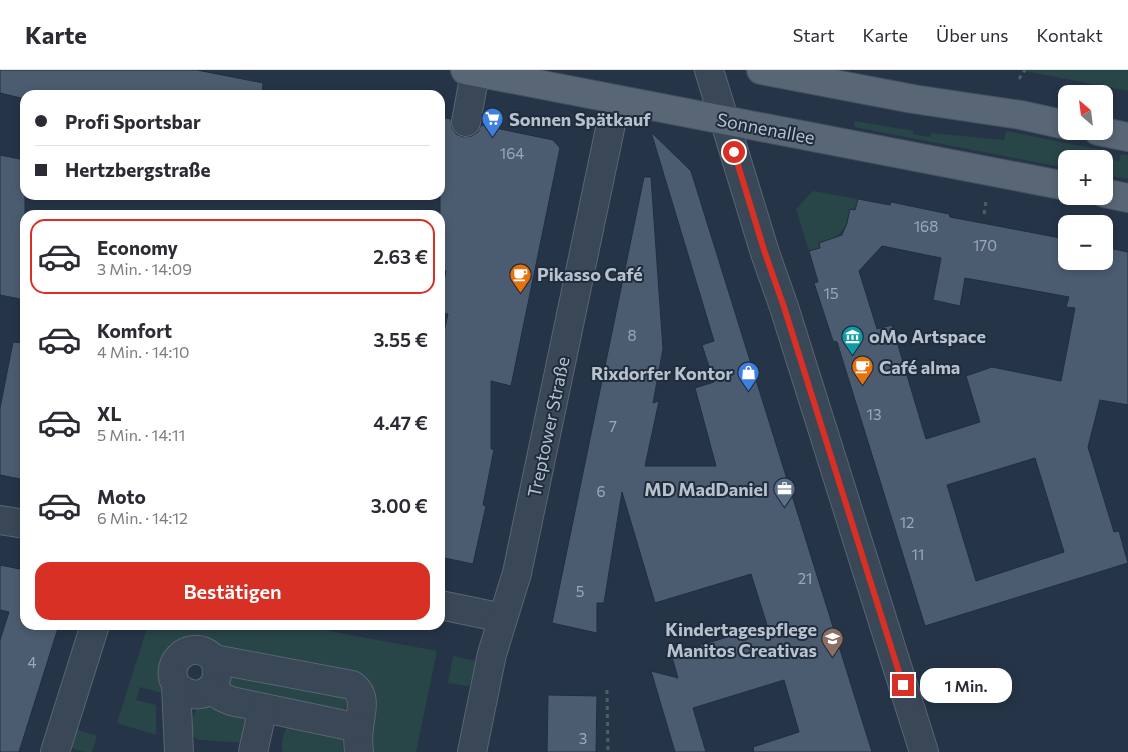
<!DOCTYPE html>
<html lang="de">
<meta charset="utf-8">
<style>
:root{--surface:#fff;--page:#f7f7f7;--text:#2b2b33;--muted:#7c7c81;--line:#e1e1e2;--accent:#d93025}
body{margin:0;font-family:Commissioner,sans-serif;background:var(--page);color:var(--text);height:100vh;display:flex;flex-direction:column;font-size:19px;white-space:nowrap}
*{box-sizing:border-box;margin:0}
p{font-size:16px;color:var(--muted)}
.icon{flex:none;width:28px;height:28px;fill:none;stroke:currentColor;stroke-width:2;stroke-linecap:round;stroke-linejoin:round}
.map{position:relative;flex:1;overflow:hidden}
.sheet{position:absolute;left:20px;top:140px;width:425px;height:420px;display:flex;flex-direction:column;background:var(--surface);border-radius:15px;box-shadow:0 2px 8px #0003}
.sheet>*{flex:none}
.banner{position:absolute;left:20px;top:20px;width:425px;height:110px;border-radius:15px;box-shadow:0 2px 8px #0003;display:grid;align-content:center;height:110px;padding:0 15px;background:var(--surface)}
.needle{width:32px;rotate:332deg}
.controls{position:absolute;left:1058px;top:15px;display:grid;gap:10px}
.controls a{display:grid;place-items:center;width:55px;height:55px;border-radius:10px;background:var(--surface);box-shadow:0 2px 8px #0003;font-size:25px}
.end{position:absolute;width:22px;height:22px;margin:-11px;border:6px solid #d93025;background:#fff;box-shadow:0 0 0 2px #fff}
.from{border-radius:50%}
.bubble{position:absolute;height:35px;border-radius:15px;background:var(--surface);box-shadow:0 2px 8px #0003;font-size:16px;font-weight:600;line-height:35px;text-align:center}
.banner b{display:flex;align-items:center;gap:18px;height:48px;font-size:19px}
.banner b+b{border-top:1px solid var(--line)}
.banner i{width:12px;height:12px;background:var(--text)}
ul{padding:9px 0 0;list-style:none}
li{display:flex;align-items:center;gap:15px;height:75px;margin:0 10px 8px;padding:0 5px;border:2px solid transparent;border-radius:15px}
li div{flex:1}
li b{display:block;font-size:19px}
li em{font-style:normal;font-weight:600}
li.active{border-color:var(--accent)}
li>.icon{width:45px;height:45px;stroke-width:1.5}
.action{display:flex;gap:10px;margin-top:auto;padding:10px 15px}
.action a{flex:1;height:58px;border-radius:15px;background:var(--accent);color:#fff;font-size:20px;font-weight:600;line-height:58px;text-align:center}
header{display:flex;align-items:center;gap:30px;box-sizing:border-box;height:70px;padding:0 25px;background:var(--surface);border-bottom:1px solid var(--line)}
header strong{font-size:24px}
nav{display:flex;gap:28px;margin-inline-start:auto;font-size:18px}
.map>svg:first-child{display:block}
.green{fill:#284547}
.building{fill:#4c5c70;stroke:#212e3d;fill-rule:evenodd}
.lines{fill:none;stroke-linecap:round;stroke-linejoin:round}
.minor-casing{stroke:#596573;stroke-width:30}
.major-casing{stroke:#44505f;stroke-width:30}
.path{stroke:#466263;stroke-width:3;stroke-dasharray:4 4;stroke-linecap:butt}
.minor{stroke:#3a4756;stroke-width:28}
.major{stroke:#586676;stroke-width:28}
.route{stroke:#d93025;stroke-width:6}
.labels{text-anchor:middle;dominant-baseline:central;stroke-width:4;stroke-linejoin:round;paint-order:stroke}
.number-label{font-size:15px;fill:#9da8b7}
.poi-label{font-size:18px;font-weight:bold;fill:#b8c2cf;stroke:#1f2c3b;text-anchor:start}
.street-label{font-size:18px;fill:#b8c2cf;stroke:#1f2c3b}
</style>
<header>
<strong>Karte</strong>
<nav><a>Start</a><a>Karte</a><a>Über uns</a><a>Kontakt</a></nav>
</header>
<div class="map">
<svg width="1128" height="682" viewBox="0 0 1128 682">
<rect width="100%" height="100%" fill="#253547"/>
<g class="green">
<path d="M1020,0H1128V21Z"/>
<path d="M855,51L913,61V64L930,67L931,63L1004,70L1006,61L1106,81L1105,88L1119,91L1121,84L1128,85V109L1104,105V89H1066V98L854,57Z"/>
<path d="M813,121L858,129L855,141L850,140C845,163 841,166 819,173L820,178L809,181L796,139Z"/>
<path d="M148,555H297L437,581L416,682H367L371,633L207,574L165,624L140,617L136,630L156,635V665L117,653Z"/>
<path d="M453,586L476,591L470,615L467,616L448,613Z"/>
<path d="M229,606L346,627L348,632L345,639L340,641L297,632L289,629L228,616Z"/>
<path d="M211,635L221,643L246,647L242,673C235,672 200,670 197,669C185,662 193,644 199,636Z"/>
<path d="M289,656L342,667L343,682H283C280,675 283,661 289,656Z"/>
<path d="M70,657L97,666L92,682H84L67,677Z"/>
</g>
<g class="building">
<path d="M0,0H197L263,13L262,25H25V29L0,23Z"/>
<path d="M440,47L451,49L452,58L456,64L463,67L472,66L478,62L481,55L553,70L560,78L511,316L491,311V379H494L483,435L486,436L473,494L440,487V280L448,244L440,243V230L446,201L440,200Z"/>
<path d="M651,62L691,101L872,682H754L753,677L799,662L784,610L693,638L706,682H675L651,601L678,608L671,584L767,555L751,504L655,533L622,422L604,533H597V563L552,553L644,107H651L663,279L653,333L659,331L645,396H716L695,318L714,312L702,275L714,271Z"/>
<path d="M0,85L25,90V230L0,225Z"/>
<path d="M858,129L890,135L891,132L949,144L950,147L1066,169V191H1104V177L1128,182V335L1100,330L1088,377L1114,462L1119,461L1128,493L925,556L837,272L833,271L814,213L818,212L809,181L820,178L819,173L842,165L847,153L850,139L855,140ZM882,176L941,188L933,230L960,236L965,208L1069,227L1066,237L1075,238L1061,311L992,297L966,306L980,352L926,369L892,255L877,259L859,201ZM1035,388L1064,482L976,511L947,415Z"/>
<path d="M13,272L25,273V410L0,405V338Z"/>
<path d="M0,495L25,500V555H59L19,682H0V570L9,542L0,540Z"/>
<path d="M548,625L597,626L596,682H547Z"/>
</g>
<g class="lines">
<defs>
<g id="minor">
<path d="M709,0L765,183L784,237L924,682"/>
<path d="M466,52L475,3"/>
<path d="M0,450L25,454"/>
<path d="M440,535L503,548"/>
<path d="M214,589C220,603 217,620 201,624C194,625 187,624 182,620C156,601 189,562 214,589L352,615C367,625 361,642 359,657C358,665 358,674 359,682"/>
<path d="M176,615L179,682"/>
<path d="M210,619L222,627L231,631L359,658"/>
<path d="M55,682L95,555"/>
<path d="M253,682L263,638"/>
<path d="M472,682L492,584L517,503L616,30"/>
</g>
<g id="major">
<path d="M465,0L1066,116"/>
<path d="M761,0L913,29L1021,45L1066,55"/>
<path d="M1098,61L1128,67"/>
<path d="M1104,123L1128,128"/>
</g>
</defs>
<use href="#minor" class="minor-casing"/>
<use href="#major" class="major-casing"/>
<g class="path">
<path d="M1019,9L1025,0"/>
<path d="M984,144L986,131"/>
<path d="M607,620L608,682"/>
</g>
<use href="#minor" class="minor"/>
<use href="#major" class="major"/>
</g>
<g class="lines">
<path class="route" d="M734,82L765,183L784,237L903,615"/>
</g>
<defs>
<symbol id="supermarket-pin" viewBox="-11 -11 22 30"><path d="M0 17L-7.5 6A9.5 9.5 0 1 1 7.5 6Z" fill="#3f7fe0" stroke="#1f2c3b"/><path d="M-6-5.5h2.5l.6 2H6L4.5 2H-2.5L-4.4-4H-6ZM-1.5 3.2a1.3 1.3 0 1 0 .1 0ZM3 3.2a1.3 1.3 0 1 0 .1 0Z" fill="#fff"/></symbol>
<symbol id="cafe-pin" viewBox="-11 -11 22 30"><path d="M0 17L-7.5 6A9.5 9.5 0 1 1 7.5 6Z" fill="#e8710a" stroke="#1f2c3b"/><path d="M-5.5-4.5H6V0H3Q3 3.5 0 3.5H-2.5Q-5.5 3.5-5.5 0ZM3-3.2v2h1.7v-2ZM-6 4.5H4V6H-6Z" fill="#fff"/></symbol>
<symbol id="museum-pin" viewBox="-11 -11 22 30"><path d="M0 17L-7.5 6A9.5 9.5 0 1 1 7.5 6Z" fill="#0f9aa8" stroke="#1f2c3b"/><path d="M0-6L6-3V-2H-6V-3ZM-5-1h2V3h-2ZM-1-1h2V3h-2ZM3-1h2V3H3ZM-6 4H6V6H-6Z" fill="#fff"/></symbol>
<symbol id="shop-pin" viewBox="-11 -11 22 30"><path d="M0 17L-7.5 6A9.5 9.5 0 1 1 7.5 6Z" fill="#3f7fe0" stroke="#1f2c3b"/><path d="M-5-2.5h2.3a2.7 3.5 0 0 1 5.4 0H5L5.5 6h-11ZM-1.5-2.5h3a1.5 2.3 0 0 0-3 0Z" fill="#fff"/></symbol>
<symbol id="office-pin" viewBox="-11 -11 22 30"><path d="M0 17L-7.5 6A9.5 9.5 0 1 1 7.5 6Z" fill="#5c6f8a" stroke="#1f2c3b"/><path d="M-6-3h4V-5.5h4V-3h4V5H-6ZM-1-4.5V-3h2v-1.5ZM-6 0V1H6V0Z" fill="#fff"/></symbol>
<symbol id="school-pin" viewBox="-11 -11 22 30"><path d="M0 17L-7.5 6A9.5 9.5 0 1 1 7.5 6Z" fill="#8d6e63" stroke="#1f2c3b"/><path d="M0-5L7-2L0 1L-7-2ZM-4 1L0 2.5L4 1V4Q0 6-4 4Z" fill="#fff"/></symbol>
</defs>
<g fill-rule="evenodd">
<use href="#supermarket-pin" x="480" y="36" width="25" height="34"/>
<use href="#cafe-pin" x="508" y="192" width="25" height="34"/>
<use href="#museum-pin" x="840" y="254" width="25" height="34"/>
<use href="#cafe-pin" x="850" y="284" width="25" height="34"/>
<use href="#shop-pin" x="736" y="290" width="25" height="34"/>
<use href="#office-pin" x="772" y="406" width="25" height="34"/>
<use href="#school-pin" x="820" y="556" width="25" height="34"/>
</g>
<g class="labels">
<g class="number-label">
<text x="512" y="83">164</text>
<text x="926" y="156">168</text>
<text x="985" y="175">170</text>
<text x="831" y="223">15</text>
<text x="632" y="265">8</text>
<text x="874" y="344">13</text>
<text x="613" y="356">7</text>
<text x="601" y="421">6</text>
<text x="907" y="452">12</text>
<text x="918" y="484">11</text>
<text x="805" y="508">21</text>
<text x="580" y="521">5</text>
<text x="32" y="592">4</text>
<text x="583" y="668">3</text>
</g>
<g class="poi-label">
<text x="509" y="49">Sonnen Spätkauf</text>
<text x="537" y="204">Pikasso Café</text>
<text x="869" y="266">oMo Artspace</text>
<text x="879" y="297">Café alma</text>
<text x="733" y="303" text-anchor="end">Rixdorfer Kontor</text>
<text x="768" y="419" text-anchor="end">MD MadDaniel</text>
<text x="817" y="559" text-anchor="end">Kindertagespflege<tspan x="817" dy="21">Manitos Creativas</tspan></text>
</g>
<g class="street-label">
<text transform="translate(766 58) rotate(11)">Sonnenallee</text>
<text transform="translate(548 357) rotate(-78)">Treptower Straße</text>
</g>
</g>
</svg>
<div class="controls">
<a><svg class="needle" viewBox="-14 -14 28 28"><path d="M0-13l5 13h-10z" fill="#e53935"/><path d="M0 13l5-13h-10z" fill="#7c7c81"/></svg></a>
<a>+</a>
<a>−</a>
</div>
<i class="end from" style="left:734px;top:82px"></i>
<i class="end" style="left:903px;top:615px"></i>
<div class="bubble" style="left:920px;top:598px;width:92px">1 Min.</div>
<div class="banner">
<b><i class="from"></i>Profi Sportsbar</b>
<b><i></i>Hertzbergstraße</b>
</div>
<section class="sheet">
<ul>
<li class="active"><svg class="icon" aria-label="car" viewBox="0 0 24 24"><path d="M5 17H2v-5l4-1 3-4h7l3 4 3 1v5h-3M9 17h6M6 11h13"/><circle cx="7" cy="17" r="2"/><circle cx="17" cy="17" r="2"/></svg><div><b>Economy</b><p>3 Min. · 14:09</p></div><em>2.63 €</em></li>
<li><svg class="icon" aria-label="car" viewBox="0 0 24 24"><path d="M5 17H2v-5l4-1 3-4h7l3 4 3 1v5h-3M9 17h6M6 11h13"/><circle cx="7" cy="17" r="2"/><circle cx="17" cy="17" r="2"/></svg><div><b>Komfort</b><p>4 Min. · 14:10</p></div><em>3.55 €</em></li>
<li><svg class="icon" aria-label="car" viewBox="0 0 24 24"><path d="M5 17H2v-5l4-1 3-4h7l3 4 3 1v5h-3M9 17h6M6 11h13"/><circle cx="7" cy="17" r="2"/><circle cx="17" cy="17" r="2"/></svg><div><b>XL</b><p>5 Min. · 14:11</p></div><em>4.47 €</em></li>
<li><svg class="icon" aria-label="car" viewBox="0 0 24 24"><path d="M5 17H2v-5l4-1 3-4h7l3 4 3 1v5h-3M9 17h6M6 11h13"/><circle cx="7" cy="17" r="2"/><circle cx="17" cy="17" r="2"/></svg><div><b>Moto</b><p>6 Min. · 14:12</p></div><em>3.00 €</em></li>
</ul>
<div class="action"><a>Bestätigen</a></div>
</section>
</div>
